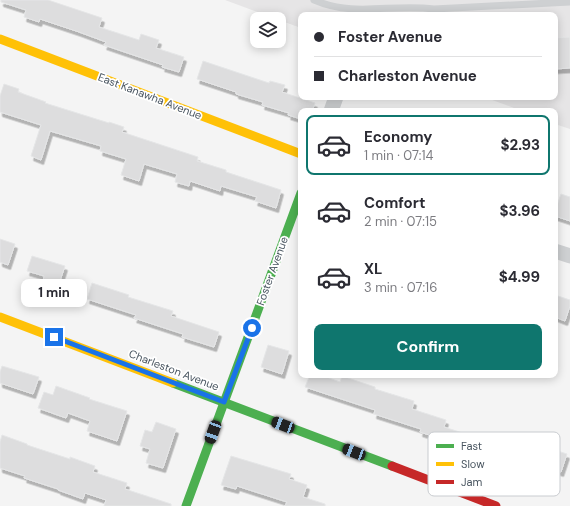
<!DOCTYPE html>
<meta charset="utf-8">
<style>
:root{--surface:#fff;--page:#f2f2f3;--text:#2b2b33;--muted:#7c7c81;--line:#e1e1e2;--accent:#0f766e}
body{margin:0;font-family:"DM Sans",sans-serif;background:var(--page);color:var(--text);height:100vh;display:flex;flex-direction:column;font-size:15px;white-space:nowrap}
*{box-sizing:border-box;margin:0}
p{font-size:13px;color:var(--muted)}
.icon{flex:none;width:22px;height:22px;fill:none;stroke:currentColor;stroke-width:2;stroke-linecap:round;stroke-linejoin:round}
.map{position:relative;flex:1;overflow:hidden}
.drawer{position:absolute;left:298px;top:108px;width:260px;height:270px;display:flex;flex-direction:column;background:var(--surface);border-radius:8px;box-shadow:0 2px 10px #0003}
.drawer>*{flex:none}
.guide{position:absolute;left:298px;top:12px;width:260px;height:88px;border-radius:8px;box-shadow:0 2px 10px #0003;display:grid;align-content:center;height:88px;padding:0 16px;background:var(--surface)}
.buttons{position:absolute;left:250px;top:12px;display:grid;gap:8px}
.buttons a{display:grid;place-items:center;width:36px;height:36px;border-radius:8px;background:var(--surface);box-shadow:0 2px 10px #0003;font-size:20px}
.end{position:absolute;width:18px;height:18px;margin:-9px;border:5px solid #1a73e8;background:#fff;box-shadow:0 0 0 2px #fff}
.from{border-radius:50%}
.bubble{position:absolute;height:28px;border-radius:8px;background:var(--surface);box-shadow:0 2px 10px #0003;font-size:13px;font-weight:700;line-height:28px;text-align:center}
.car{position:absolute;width:12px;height:24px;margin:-12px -6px;border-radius:5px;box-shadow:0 0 3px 1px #0007;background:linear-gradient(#222 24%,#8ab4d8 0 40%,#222 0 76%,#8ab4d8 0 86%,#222 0)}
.guide b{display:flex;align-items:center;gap:14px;height:38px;font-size:15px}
.guide b+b{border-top:1px solid var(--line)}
.guide i{width:10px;height:10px;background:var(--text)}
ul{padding:7px 0 0;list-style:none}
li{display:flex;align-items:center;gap:12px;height:60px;margin:0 8px 6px;padding:0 8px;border:2px solid transparent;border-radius:8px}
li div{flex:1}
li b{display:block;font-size:15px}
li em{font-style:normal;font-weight:700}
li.on{border-color:var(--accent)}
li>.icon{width:36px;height:36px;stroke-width:1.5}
.button{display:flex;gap:8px;margin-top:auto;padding:8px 16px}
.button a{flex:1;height:46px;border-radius:8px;background:var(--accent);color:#fff;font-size:16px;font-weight:700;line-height:46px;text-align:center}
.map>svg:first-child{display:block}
.education{fill:#e6e5e6}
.building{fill:#ddddde;stroke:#e5e6e7;filter:url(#shadow)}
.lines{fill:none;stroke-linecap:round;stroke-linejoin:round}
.lane{stroke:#ced0d2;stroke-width:7}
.street{stroke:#ced0d2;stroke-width:15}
.fast{stroke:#4caf50;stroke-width:9}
.slow{stroke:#ffc107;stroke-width:9}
.jam{stroke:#c62828;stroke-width:9}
.route{stroke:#1a73e8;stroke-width:5}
.labels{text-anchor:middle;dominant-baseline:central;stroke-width:3.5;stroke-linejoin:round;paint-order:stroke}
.street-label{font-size:11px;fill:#4a5661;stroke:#fff}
.key{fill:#fff;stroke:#c9ccd0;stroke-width:1}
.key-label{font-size:11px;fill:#4a5661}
</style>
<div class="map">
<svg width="570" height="506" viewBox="0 0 570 506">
<defs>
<filter id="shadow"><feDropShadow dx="2.5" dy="4.5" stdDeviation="0" flood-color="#0004"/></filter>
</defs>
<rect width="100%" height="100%" fill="#f4f4f4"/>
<path class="education" d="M225,0H570V129L555,124V111H522L484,97H555V15H301V28L279,20V19H276Z"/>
<g class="building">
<path d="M1,0H48L102,18L99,27L139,40L141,34L159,40L156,48L184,57L179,72L162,67L163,65L104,45L106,42L79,32L40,19L39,22L24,17L26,10L1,2Z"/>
<path d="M570,37V68L555,69V38Z"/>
<path d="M203,61L269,83L270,81L285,85L282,92L315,103L312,111H301V119L288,115L289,113L262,105L263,102L236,94V92L197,79Z"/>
<path d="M4,84L19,89L18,92L46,102L45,103L109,123V122L124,127L122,132L198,157L197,161L226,170V172L281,190L276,208L255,201L257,197L221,186L220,191L190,181L189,186L175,182L177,174L144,164L139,181L121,175L126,159L100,151L101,146L50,131L41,160L31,156L41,125L0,112V96Z"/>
<path d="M561,194L570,197V221L555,216V211Z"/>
<path d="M0,239L15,244L8,265L0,262Z"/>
<path d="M32,256L65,266L58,287L43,282L44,276L27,271Z"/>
<path d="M92,283L129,295L128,297L173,311L171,316L219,332L214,347L182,337L183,334L134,318L136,315L87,299Z"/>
<path d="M555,295L570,300V306L565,321L555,317Z"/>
<path d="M268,345L289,351L282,374L261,367Z"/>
<path d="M2,366L39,377L33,394L0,383V372Z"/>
<path d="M310,375H321L340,382L342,376L375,387V389L414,401L412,409L446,420L444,427L494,443V445L532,458L536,444L567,454L561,472L547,467L544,476L515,466L513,473L497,468L498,463L455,448L456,444L420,432L421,429L374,414L375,410L305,387Z"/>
<path d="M56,386L90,398L89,399L127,411L117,441L87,431L90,421L68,413L66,418L38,408L44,392L53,395Z"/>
<path d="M156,422L176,429L163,468L146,463L150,449L140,446L145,430L152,432Z"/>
<path d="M2,435L27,444V445L70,459V457L95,466L93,472L127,483L125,489L171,504V506H104L106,500L85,493L83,499L58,490V489L24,478L25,476L0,468V442Z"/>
<path d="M231,456L291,474L289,479L307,485L303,497L325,504V506H285L287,502L237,486L236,489L221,485Z"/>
</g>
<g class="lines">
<path class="lane" d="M314,0C356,18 391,3 434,9L570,2"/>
<g class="street">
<path d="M331,111L336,97"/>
<path d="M555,251L570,256"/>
</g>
<g class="fast">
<path d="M173,383L392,466"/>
<path d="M186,506L301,193"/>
</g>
<g class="slow">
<path d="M0,39L301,154"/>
<path d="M0,317L173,383"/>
</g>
<path class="jam" d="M392,466L496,506"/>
</g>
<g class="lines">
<path class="route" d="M54,337L224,402L252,328"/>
</g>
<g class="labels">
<g class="street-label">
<text transform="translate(150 96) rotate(21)">East Kanawha Avenue</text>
<text transform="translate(272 271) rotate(-70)">Foster Avenue</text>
<text transform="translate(174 370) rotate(21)">Charleston Avenue</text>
</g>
</g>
<rect x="428" y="432" width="132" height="64" rx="6" class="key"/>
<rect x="436" y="444" width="18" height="4" fill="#4caf50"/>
<rect x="436" y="462" width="18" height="4" fill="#ffc107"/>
<rect x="436" y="480" width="18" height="4" fill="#c62828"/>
<g class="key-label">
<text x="461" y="450">Fast</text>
<text x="461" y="468">Slow</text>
<text x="461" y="486">Jam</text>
</g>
</svg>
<div class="buttons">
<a><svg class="icon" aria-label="layers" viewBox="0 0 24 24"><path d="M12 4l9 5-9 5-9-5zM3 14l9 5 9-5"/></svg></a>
</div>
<i class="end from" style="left:252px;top:328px"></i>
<i class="end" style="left:54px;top:337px"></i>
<div class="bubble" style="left:21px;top:279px;width:66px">1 min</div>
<i class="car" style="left:283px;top:425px;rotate:291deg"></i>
<i class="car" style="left:213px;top:432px;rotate:200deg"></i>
<i class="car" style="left:354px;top:452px;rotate:291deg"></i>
<div class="guide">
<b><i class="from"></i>Foster Avenue</b>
<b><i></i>Charleston Avenue</b>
</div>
<section class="drawer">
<ul>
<li class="on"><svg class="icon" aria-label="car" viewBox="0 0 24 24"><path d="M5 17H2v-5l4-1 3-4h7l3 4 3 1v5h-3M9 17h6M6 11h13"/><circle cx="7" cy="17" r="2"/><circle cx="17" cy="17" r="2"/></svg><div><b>Economy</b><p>1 min · 07:14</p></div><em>$2.93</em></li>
<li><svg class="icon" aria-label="car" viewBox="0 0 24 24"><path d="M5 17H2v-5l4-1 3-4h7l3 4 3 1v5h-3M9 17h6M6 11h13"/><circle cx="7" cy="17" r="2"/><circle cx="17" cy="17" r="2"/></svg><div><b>Comfort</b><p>2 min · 07:15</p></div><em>$3.96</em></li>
<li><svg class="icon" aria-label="car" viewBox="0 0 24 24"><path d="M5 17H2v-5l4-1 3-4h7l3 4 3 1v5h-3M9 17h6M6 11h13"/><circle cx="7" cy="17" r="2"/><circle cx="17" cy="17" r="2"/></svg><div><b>XL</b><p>3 min · 07:16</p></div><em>$4.99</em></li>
</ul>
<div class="button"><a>Confirm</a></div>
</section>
</div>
